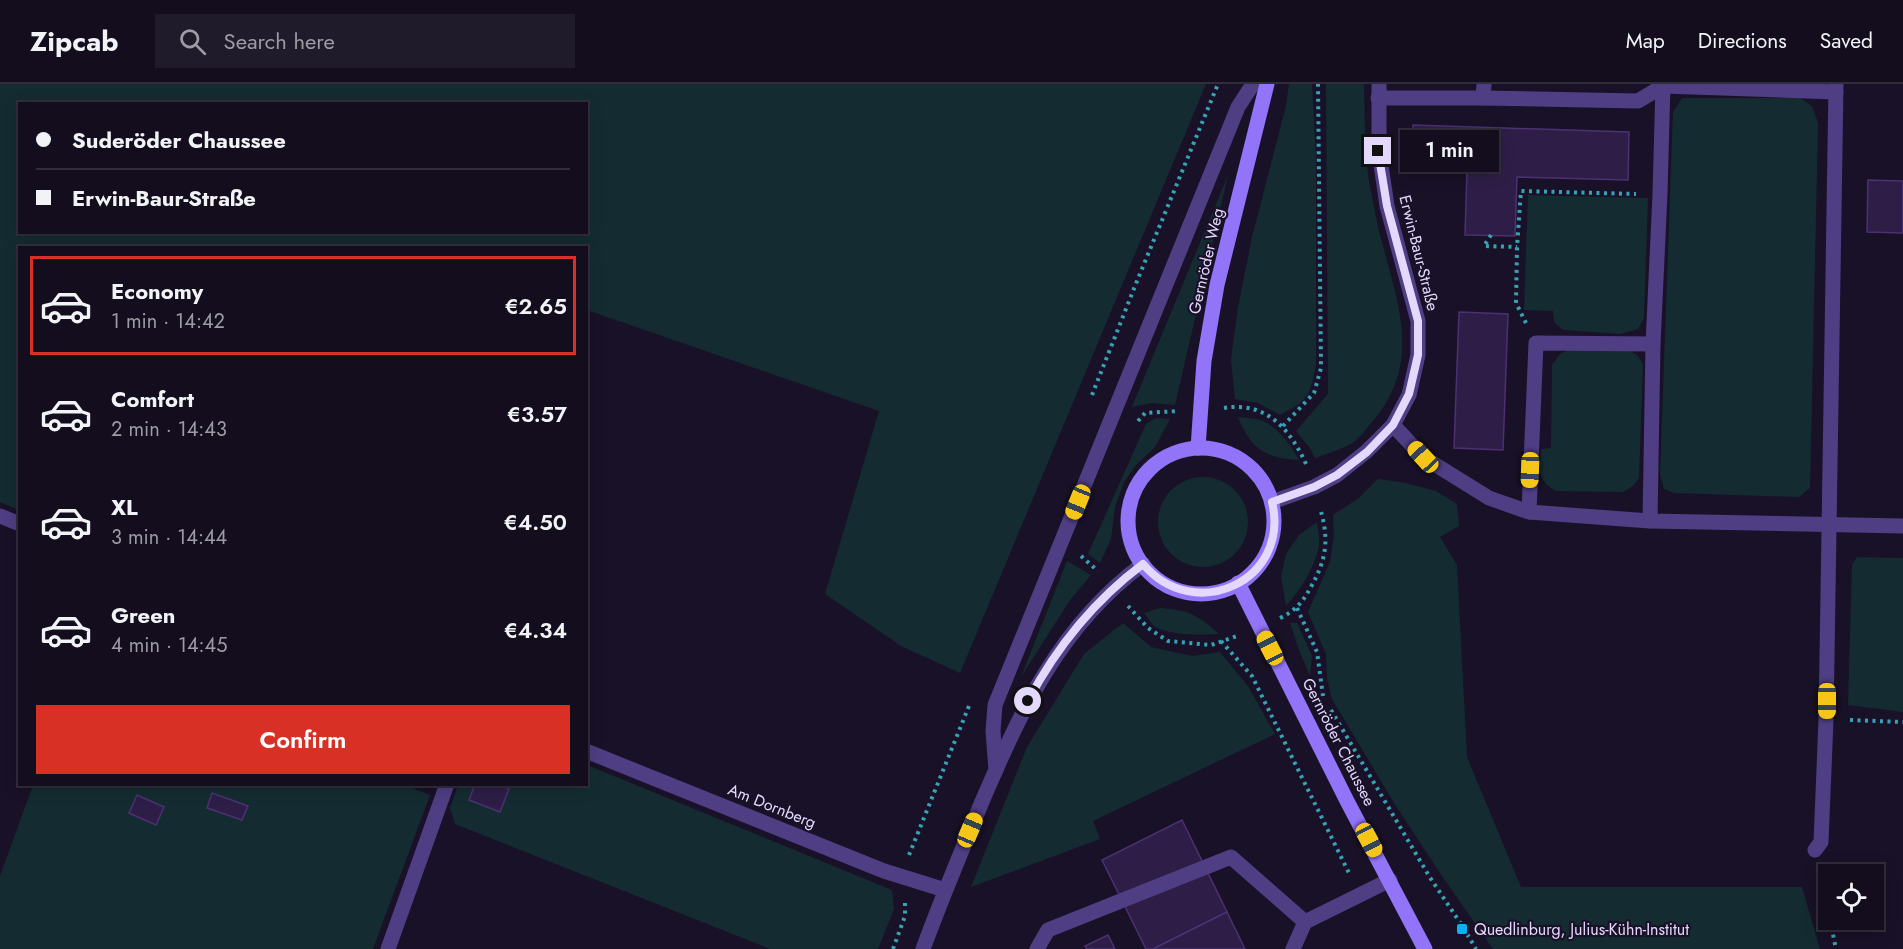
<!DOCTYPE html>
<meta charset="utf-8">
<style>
:root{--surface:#130d1d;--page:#201b2a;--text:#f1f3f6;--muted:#9d9ca4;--line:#322d3b;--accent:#d93025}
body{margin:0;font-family:Jost,sans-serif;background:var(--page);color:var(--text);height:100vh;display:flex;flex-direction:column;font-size:22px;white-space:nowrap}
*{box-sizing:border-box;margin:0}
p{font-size:20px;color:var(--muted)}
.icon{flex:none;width:33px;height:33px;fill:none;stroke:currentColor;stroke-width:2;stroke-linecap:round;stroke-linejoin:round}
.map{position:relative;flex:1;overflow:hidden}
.panel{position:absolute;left:18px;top:162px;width:570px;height:540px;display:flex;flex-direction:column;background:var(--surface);border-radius:0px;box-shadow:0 3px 15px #0003,0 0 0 2px var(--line)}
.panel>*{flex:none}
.banner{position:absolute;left:18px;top:18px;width:570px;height:132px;border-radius:0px;box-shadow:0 3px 15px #0003,0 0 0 2px var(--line);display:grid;align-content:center;height:132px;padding:0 18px;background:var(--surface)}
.fabs{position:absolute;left:1818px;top:780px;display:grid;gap:12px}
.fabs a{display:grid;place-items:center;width:66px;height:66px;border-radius:0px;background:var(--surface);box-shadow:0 3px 15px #0003,0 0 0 2px var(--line);font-size:30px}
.end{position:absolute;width:27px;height:27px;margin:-14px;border:8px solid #e4d9fd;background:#111;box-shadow:0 0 0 3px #111}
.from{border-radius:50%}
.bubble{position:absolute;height:42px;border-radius:0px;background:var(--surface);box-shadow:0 3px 15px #0003,0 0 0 2px var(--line);font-size:20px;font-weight:600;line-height:42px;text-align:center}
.car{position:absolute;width:18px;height:36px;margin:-18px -9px;border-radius:8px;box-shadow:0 0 4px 2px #0007;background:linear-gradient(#f5c518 24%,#345 0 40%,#f5c518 0 76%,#345 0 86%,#f5c518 0)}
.banner b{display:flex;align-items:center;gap:21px;height:57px;font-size:22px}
.banner b+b{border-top:2px solid var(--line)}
.banner i{width:15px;height:15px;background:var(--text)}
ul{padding:10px 0 0;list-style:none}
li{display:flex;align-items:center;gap:18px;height:99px;margin:0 12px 9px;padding:0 6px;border:3px solid transparent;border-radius:0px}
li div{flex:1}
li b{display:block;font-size:22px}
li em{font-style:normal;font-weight:600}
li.current{border-color:var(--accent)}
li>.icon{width:54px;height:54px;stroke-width:1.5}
.cta{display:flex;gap:12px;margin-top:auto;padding:12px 18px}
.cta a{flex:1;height:69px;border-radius:0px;background:var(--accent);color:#fff;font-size:24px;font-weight:600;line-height:69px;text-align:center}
header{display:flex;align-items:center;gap:36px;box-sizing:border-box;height:84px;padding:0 30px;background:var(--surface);border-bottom:2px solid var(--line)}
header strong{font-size:28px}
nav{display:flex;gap:33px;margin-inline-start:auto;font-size:21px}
.search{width:420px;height:54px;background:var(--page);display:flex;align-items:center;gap:15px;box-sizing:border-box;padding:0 21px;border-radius:0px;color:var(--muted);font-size:22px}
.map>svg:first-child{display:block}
.green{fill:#142c31;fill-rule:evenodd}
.building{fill:#2e1e47;stroke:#4b3172;stroke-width:1.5}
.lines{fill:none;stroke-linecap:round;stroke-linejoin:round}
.path{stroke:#36a3b4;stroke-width:4;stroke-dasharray:3 4.5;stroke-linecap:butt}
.service{stroke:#4f3e84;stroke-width:15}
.minor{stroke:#4f3e84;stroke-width:15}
.tertiary{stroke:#4f3e84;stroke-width:15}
.secondary{stroke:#9274f9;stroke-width:15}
.route{stroke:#e4d9fd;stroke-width:8}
.poi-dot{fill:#0eb0f4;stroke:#191127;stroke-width:2}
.labels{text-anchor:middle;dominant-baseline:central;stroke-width:4.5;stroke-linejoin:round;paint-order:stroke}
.street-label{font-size:16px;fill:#e4d9fd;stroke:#191127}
.poi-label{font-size:16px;fill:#e4d9fd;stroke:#191127;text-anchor:start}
</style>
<header>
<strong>Zipcab</strong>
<div class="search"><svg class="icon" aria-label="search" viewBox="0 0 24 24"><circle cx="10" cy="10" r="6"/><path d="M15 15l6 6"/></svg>Search here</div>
<nav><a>Map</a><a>Directions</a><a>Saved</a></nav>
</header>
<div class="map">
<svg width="1903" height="865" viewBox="0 0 1903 865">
<rect width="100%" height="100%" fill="#191127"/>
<g class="green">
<path d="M0,0H1206L960,589L901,562L825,510L879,327L587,226L586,164H20L19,426L0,418ZM20,20H586V148H20Z"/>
<path d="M1289,0H1312L1316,73V280C1310,312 1309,316 1280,331L1258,319L1235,315L1231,275L1238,223L1252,153L1286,22Z"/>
<path d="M1326,0H1364C1365,36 1364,73 1371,109C1375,125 1377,142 1382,158C1399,223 1422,281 1371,339C1367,344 1362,351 1356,356C1345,365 1328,369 1315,374L1310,364L1296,347L1328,310Z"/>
<path d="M1682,14H1800L1812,22L1818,39L1810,404L1799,413L1674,409L1664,405L1660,390L1673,28Z"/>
<path d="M1228,91L1175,321L1151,319L1132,323Z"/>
<path d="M1528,111L1648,114L1644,234L1638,245L1620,250L1563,246L1554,238L1553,227L1524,226Z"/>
<path d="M1570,265L1628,266L1637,271L1643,280L1639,394L1633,402L1623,408L1556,407C1536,396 1540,385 1541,365L1551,364L1552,281L1560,270Z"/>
<path d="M1238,333C1244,334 1251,334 1257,335C1276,340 1290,360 1299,376C1265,374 1251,365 1238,333Z"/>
<path d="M1156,334L1170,335L1155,363L1136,381L1124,398L1115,423L1111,455L1100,479L1088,470L1146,340Z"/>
<circle cx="1203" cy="438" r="45"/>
<path d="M1378,395L1406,399L1436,407L1457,420L1459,442L1440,453L1457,481L1467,673L1521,803H1802L1820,865H1493L1444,795L1394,719L1332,615L1327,595L1326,570L1308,528L1330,478L1334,451L1333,431L1359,414Z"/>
<path d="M1317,438C1318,446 1320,455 1319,462C1314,485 1301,505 1286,522L1281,492L1286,470L1299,451Z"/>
<path d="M1857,473L1903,474V628L1848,621L1852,481Z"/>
<path d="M1067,477L1091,491L1070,516L1021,593Z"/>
<path d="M1160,524C1188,526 1199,531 1219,550C1202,551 1167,552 1153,541C1150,538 1147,532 1144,529Z"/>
<path d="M1123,539L1151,563L1192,572L1220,568L1248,602L1275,650L1093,737L1100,755L971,803L1027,663L1084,570Z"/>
<path d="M1290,539H1297L1312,572L1310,592L1299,566Z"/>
<path d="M587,681L892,806L894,825L878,865H770L455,740L450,724L458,701L586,700Z"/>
<path d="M402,700L430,711L373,865H0V792L33,701Z"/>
</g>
<g class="building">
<path d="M1413,41L1629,48L1628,96L1517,93L1515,152L1465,151L1467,85L1411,83Z"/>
<path d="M1868,96L1903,97V149L1867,148Z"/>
<path d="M1459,228L1508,230L1503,366L1454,364Z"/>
<path d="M475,700H499L509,705L500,728L469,716Z"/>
<path d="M212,709L248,722L242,736L207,724Z"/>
<path d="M137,711L164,723L156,741L129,729Z"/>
<path d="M1182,736L1227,828L1153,865H1146L1102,776Z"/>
<path d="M1227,828L1245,865H1153Z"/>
<path d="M1108,851L1115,865H1087L1085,862Z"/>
</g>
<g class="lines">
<g class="path">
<path d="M1491,151L1484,162L1517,163"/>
<path d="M1526,239L1516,219L1517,163L1521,107L1636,110"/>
<path d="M1092,311L1137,197L1218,0"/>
<path d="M1224,324C1266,317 1290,345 1306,380"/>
<path d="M1138,337L1145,329L1178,327"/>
<path d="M1283,342L1314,309L1321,284L1318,0"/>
<path d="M1081,472L1098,487"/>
<path d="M1128,522L1148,544L1168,557L1211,561L1237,552"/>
<path d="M1297,524L1317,568L1323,612"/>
<path d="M1280,534C1296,527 1304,516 1312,501C1327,474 1329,454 1320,424"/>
<path d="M1221,557L1252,592L1349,789"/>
<path d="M1331,626L1429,792L1461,840L1476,865"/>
<path d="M1850,636L1903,638"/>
<path d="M909,771L969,622"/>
<path d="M1820,790L1828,830"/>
<path d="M1830,836L1836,865"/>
<path d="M893,865L905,832V817"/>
</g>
<g class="service">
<path d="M1378,14H1483L1484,0"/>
<path d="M1483,14L1638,17L1663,2L1836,8"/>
<path d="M1393,341L1423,373L1489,414L1529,428L1650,437L1903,442"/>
<path d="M1529,428L1536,259L1653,260"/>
<path d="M1650,437L1653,260L1660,110L1663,0"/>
<path d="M1815,766L1821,758L1826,636L1836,0"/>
<path d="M388,865L447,700"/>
<path d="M1037,865L1048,846L1231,773L1305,838"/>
<path d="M1293,865L1305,838L1390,796"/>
</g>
<g class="minor">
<path d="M1272,418L1314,403L1337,391L1367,367L1393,341L1409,311L1418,271V237L1387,122L1379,67V0"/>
<path d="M0,432L20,440"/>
<path d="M586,667L884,787L945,806"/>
</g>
<g class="tertiary">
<path d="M996,686L993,647L995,621L1238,23L1253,0"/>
<path d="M923,865C941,816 961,768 981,720C1021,627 1059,542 1143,480"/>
</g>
<g class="secondary">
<path d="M1198,364L1204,277L1217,201L1267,0"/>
<circle cx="1201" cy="437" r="73"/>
<path d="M1238,499L1347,717L1425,865"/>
</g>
</g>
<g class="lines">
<path class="route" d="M1028,617C1056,564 1095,516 1143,480C1194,541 1291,497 1272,418L1314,403L1337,391L1367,368L1393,341L1409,310L1418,271V237L1387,122L1378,67"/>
</g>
<rect class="poi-dot" x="1456" y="839" width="12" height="12" rx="3"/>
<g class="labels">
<g class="street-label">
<text transform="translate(1419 169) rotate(76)">Erwin-Baur-Straße</text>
<text transform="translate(1206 177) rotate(-77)">Gernröder Weg</text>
<text transform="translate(1339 658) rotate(63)">Gernröder Chaussee</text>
<text transform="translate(772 722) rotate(22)">Am Dornberg</text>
</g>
<g class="poi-label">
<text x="1474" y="845">Quedlinburg, Julius-Kühn-Institut</text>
</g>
</g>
</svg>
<div class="fabs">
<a><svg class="icon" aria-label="locate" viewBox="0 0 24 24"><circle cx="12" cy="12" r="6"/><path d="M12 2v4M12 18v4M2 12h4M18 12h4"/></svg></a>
</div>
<i class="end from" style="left:1028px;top:617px"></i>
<i class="end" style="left:1378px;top:67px"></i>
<div class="bubble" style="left:1400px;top:46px;width:99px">1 min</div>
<i class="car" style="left:1423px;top:373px;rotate:317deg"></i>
<i class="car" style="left:1530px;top:386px;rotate:182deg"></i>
<i class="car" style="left:1078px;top:418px;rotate:202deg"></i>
<i class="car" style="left:1270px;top:564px;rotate:333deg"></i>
<i class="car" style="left:1827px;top:617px;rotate:180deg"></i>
<i class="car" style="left:970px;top:746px;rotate:23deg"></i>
<i class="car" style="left:1369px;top:756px;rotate:152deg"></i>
<div class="banner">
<b><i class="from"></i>Suderöder Chaussee</b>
<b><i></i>Erwin-Baur-Straße</b>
</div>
<section class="panel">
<ul>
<li class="current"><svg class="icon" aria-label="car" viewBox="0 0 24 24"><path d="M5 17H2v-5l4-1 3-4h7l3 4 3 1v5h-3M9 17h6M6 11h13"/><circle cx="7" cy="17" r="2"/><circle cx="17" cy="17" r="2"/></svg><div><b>Economy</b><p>1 min · 14:42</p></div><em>€2.65</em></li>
<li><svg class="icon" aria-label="car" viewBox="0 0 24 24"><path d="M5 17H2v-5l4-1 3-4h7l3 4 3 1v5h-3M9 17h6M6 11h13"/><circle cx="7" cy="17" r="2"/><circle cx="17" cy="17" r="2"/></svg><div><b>Comfort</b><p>2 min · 14:43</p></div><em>€3.57</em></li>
<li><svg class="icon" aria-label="car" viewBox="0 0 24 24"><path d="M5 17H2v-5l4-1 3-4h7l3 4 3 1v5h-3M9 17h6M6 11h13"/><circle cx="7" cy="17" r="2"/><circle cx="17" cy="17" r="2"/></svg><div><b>XL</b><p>3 min · 14:44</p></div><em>€4.50</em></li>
<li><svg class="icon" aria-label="car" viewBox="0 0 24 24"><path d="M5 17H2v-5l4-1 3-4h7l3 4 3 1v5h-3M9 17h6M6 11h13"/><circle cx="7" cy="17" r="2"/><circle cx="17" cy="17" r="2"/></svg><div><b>Green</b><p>4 min · 14:45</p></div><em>€4.34</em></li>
</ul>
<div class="cta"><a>Confirm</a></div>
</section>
</div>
